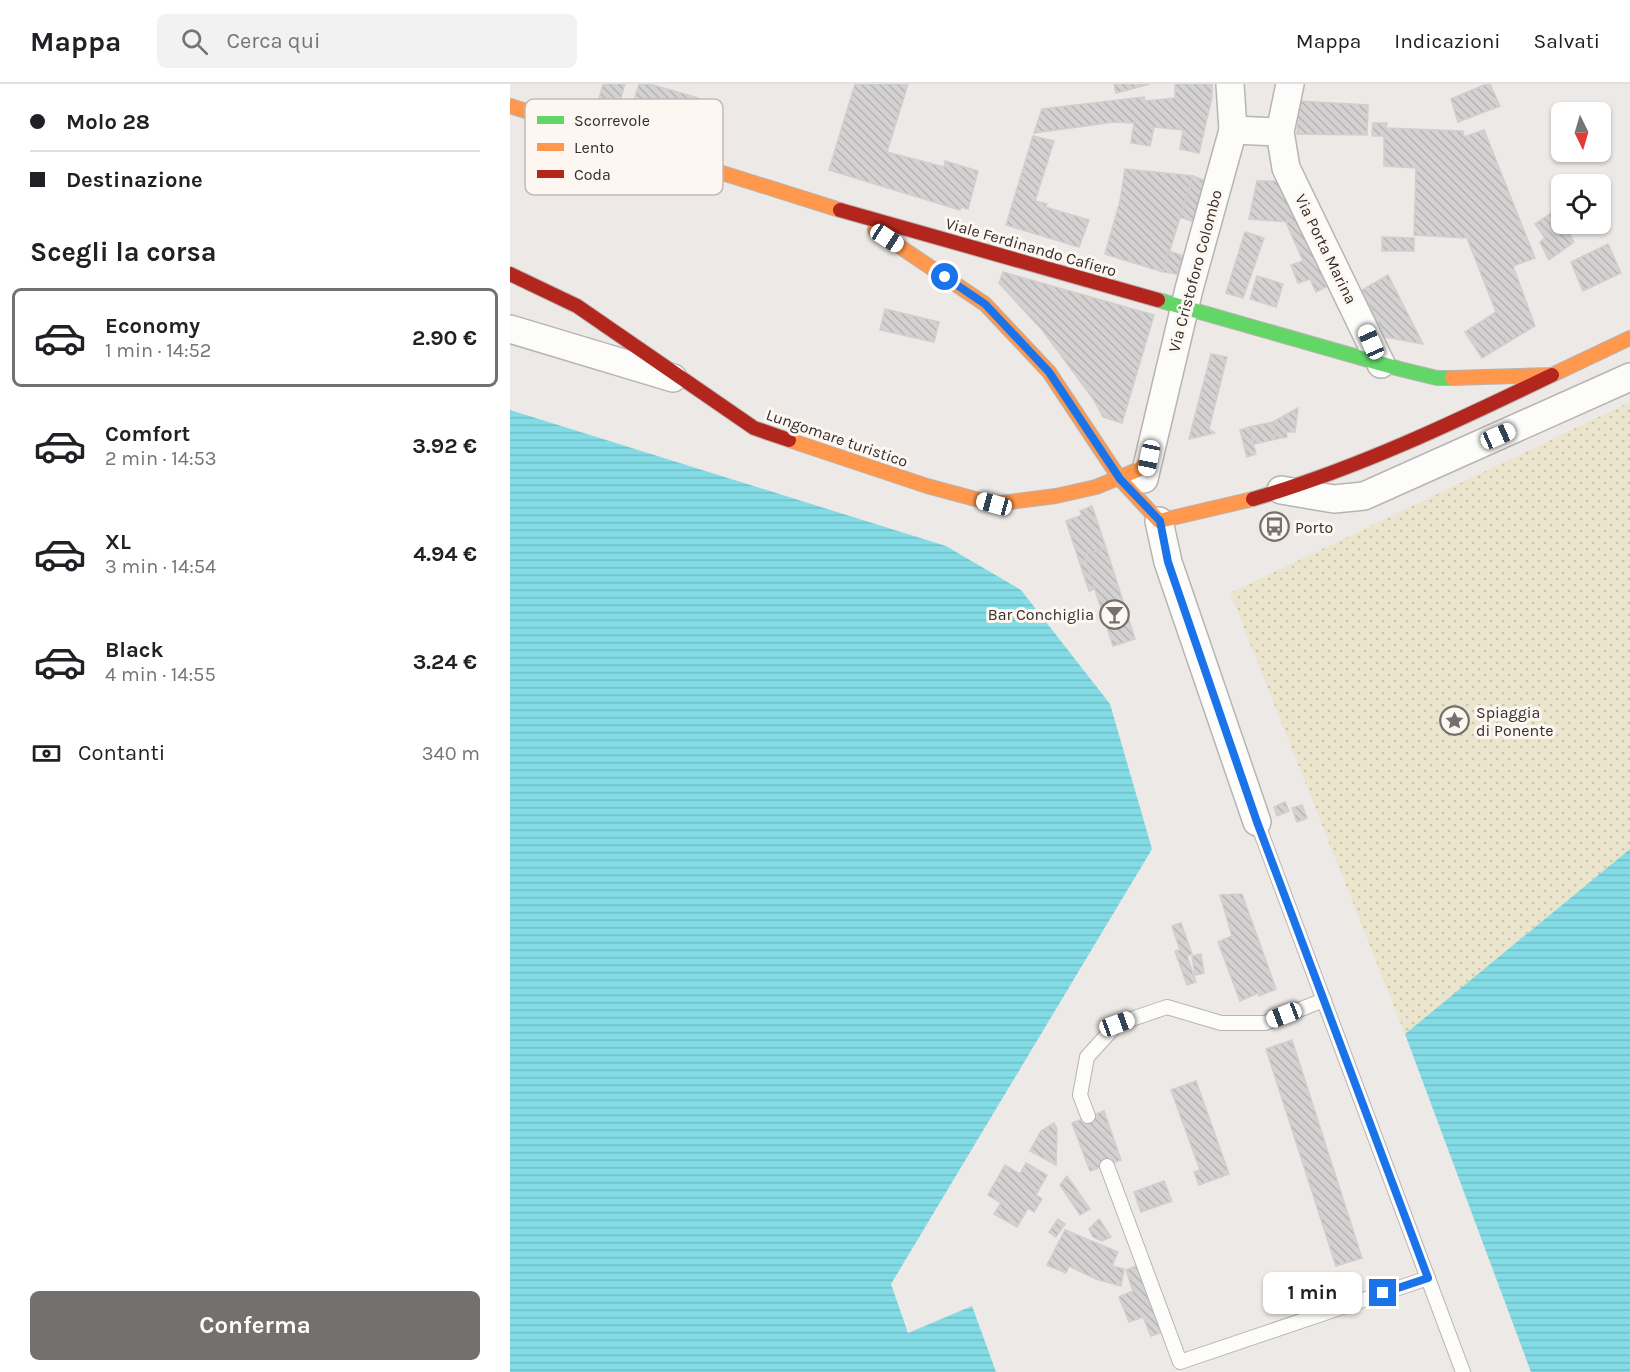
<!DOCTYPE html>
<html lang="it">
<meta charset="utf-8">
<style>
:root{--surface:#fff;--page:#f2f2f2;--text:#202124;--muted:#757577;--line:#e0e0e0;--accent:#73706e}
body{margin:0;font-family:Karla,sans-serif;background:var(--page);color:var(--text);height:100vh;display:flex;flex-direction:column;font-size:22px;white-space:nowrap}
*{box-sizing:border-box;margin:0}
p{font-size:20px;color:var(--muted)}
.icon{flex:none;width:33px;height:33px;fill:none;stroke:currentColor;stroke-width:2;stroke-linecap:round;stroke-linejoin:round}
.map{position:relative;flex:1;overflow:hidden}
.sheet{display:flex;flex-direction:column;background:var(--surface);width:510px}
.sheet>*{flex:none}
.top-card{display:grid;align-content:center;height:132px;padding:0 30px;background:var(--surface)}
.needle{width:39px;rotate:175deg}
.tools{position:absolute;left:1041px;top:18px;display:grid;gap:12px}
.tools a{display:grid;place-items:center;width:60px;height:60px;border-radius:9px;background:var(--surface);box-shadow:0 2px 4px #0004;font-size:30px}
.end{position:absolute;width:27px;height:27px;margin:-14px;border:8px solid #1a73e8;background:#fff;box-shadow:0 0 0 3px #fff}
.from{border-radius:50%}
.bubble{position:absolute;height:42px;border-radius:9px;background:var(--surface);box-shadow:0 2px 4px #0004;font-size:20px;font-weight:700;line-height:42px;text-align:center}
.car{position:absolute;width:18px;height:36px;margin:-18px -9px;border-radius:8px;box-shadow:0 0 4px 2px #0007;background:linear-gradient(#fff 24%,#345 0 40%,#fff 0 76%,#345 0 86%,#fff 0)}
.top-card b{display:flex;align-items:center;gap:21px;height:57px;font-size:22px}
.top-card b+b{border-top:2px solid var(--line)}
.top-card i{width:15px;height:15px;background:var(--text)}
ul{padding:0;list-style:none}
li{display:flex;align-items:center;gap:18px;height:99px;margin:0 12px 9px;padding:0 18px;border:3px solid transparent;border-radius:9px}
li div{flex:1}
li b{display:block;font-size:22px}
li em{font-style:normal;font-weight:700}
li.active{border-color:var(--accent)}
li>.icon{width:54px;height:54px;stroke-width:1.5}
h2{padding:0 30px;font-size:27px;line-height:72px}
.pay{display:flex;align-items:center;gap:15px;height:66px;padding:0 30px;font-size:22px}
.pay p{margin-inline-start:auto}
.button{display:flex;gap:12px;margin-top:auto;padding:12px 30px}
.button a{flex:1;height:69px;border-radius:9px;background:var(--accent);color:#fff;font-size:24px;font-weight:700;line-height:69px;text-align:center}
header{display:flex;align-items:center;gap:36px;box-sizing:border-box;height:84px;padding:0 30px;background:var(--surface);border-bottom:2px solid var(--line)}
header strong{font-size:28px}
nav{display:flex;gap:33px;margin-inline-start:auto;font-size:21px}
.search{width:420px;height:54px;background:var(--page);display:flex;align-items:center;gap:15px;box-sizing:border-box;padding:0 21px;border-radius:9px;color:var(--muted);font-size:22px}
main{display:flex;flex:1;min-height:0}
.map>svg:first-child{display:block}
.sand{fill:url(#sand-dots)}
.water{fill:url(#water-rules)}
.building{fill:url(#building-back-hatch);stroke:#d1cfce;stroke-width:1.5}
.lines{fill:none;stroke-linecap:round;stroke-linejoin:round}
.lane-casing{stroke:#b8b4b2;stroke-width:16}
.street-casing{stroke:#b8b4b2;stroke-width:30}
.fast-casing{stroke:#b8b4b2;stroke-width:16}
.slow-casing{stroke:#b8b4b2;stroke-width:16}
.jam-casing{stroke:#b8b4b2;stroke-width:16}
.lane{stroke:#fcfcfb;stroke-width:14}
.street{stroke:#fcfcfb;stroke-width:27}
.fast{stroke:#63d668;stroke-width:14}
.slow{stroke:#ff974d;stroke-width:14}
.jam{stroke:#b3261e;stroke-width:14}
.route{stroke:#1a73e8;stroke-width:8}
.labels{text-anchor:middle;dominant-baseline:central;stroke-width:6;stroke-linejoin:round;paint-order:stroke}
.street-label{font-size:16px;fill:#322f2d;stroke:#fef6f0}
.poi-label{font-size:16px;fill:#322f2d;stroke:#fef6f0;text-anchor:start}
.key{fill:#fef6f0;stroke:#c1bab6;stroke-width:1.5}
.key-label{font-size:16px;fill:#322f2d}
</style>
<header>
<strong>Mappa</strong>
<div class="search"><svg class="icon" aria-label="search" viewBox="0 0 24 24"><circle cx="10" cy="10" r="6"/><path d="M15 15l6 6"/></svg>Cerca qui</div>
<nav><a>Mappa</a><a>Indicazioni</a><a>Salvati</a></nav>
</header>
<main>
<section class="sheet">
<div class="top-card">
<b><i class="from"></i>Molo 28</b>
<b><i></i>Destinazione</b>
</div>
<h2>Scegli la corsa</h2>
<ul>
<li class="active"><svg class="icon" aria-label="car" viewBox="0 0 24 24"><path d="M5 17H2v-5l4-1 3-4h7l3 4 3 1v5h-3M9 17h6M6 11h13"/><circle cx="7" cy="17" r="2"/><circle cx="17" cy="17" r="2"/></svg><div><b>Economy</b><p>1 min · 14:52</p></div><em>2.90 €</em></li>
<li><svg class="icon" aria-label="car" viewBox="0 0 24 24"><path d="M5 17H2v-5l4-1 3-4h7l3 4 3 1v5h-3M9 17h6M6 11h13"/><circle cx="7" cy="17" r="2"/><circle cx="17" cy="17" r="2"/></svg><div><b>Comfort</b><p>2 min · 14:53</p></div><em>3.92 €</em></li>
<li><svg class="icon" aria-label="car" viewBox="0 0 24 24"><path d="M5 17H2v-5l4-1 3-4h7l3 4 3 1v5h-3M9 17h6M6 11h13"/><circle cx="7" cy="17" r="2"/><circle cx="17" cy="17" r="2"/></svg><div><b>XL</b><p>3 min · 14:54</p></div><em>4.94 €</em></li>
<li><svg class="icon" aria-label="car" viewBox="0 0 24 24"><path d="M5 17H2v-5l4-1 3-4h7l3 4 3 1v5h-3M9 17h6M6 11h13"/><circle cx="7" cy="17" r="2"/><circle cx="17" cy="17" r="2"/></svg><div><b>Black</b><p>4 min · 14:55</p></div><em>3.24 €</em></li>
</ul>
<div class="pay"><svg class="icon" aria-label="cash" viewBox="0 0 24 24"><path d="M3 7h18v10H3z"/><circle cx="12" cy="12" r="2"/></svg>Contanti<p>340 m</p></div>
<div class="button"><a>Conferma</a></div>
</section>
<div class="map">
<svg width="1120" height="1288" viewBox="0 0 1120 1288">
<defs>
<pattern id="sand-dots" width="8" height="8" patternUnits="userSpaceOnUse" patternTransform="scale(1.5)"><rect width="8" height="8" fill="#ebe5ce"/><path d="M2 2h.1M6 6h.1" fill="none" stroke="#cac5b1" stroke-width="1.8" stroke-linecap="round"/></pattern>
<pattern id="water-rules" width="6" height="5" patternUnits="userSpaceOnUse" patternTransform="scale(1.5)"><rect width="6" height="5" fill="#83dce5"/><path d="M0 2.5h6" fill="none" stroke="#72bdc5"/></pattern>
<pattern id="building-back-hatch" width="6" height="6" patternUnits="userSpaceOnUse" patternTransform="scale(1.5)"><rect width="6" height="6" fill="#d4d1d2"/><path d="M-1 5l2 2M0 0l6 6M5-1l2 2" fill="none" stroke="#b6b4b5"/></pattern>
</defs>
<rect width="100%" height="100%" fill="#ede9e6"/>
<path class="sand" d="M1120,318V765L895,950L720,509Z"/>
<g class="water">
<path d="M0,326L436,462L511,506L600,620L642,765L381,1200L398,1249L462,1222L486,1288H0Z"/>
<path d="M1120,765V1288H1021L895,950Z"/>
</g>
<g class="building">
<path d="M93,0H115L107,27L87,21Z"/>
<path d="M129,0H140L188,14L178,50L119,33Z"/>
<path d="M345,0H398L377,68L434,83L435,77L468,87L458,125L451,123L450,126L319,86Z"/>
<path d="M604,0H640L606,9Z"/>
<path d="M665,0H702V13L689,69L670,65L673,46L644,43L640,62L621,59L624,39L604,38L524,49L532,25L634,13L635,17L665,14Z"/>
<path d="M976,0H980L990,22L948,38L941,15Z"/>
<path d="M788,17L858,21L857,51L787,50Z"/>
<path d="M863,39H877L876,44L953,47L954,53L974,46L1025,174L1003,182L1025,242L972,274L955,248L986,228L957,154L904,151L906,84L874,82V52H862Z"/>
<path d="M523,52L544,57L525,117L537,120L535,123L579,136L569,163L496,141Z"/>
<path d="M615,85L683,92L653,188L595,170L610,117Z"/>
<path d="M683,92L696,97L684,138L670,133Z"/>
<path d="M747,97H773L792,139L739,135Z"/>
<path d="M1046,126L1064,158L1039,176L1030,158L1035,154L1025,140Z"/>
<path d="M776,138L792,139L824,199L806,208L800,195L788,199L781,181L793,177Z"/>
<path d="M735,148L754,154L733,214L716,209Z"/>
<path d="M872,153L904,154V167H872Z"/>
<path d="M1098,160L1111,189L1073,207L1061,178Z"/>
<path d="M659,167L673,172L667,190L653,188Z"/>
<path d="M493,188L644,231L612,339L593,333L584,316L533,247L489,199Z"/>
<path d="M878,191L913,260L875,253L852,206Z"/>
<path d="M747,192L773,200L766,223L740,215Z"/>
<path d="M375,225L429,238L424,258L370,246Z"/>
<path d="M701,270L717,273L699,345L705,349L679,355Z"/>
<path d="M788,324L785,348H776L777,353L766,355L763,338Z"/>
<path d="M763,338L766,355L744,360L739,343Z"/>
<path d="M739,343L746,370L737,373L730,346Z"/>
<path d="M582,422L596,464L574,471L586,505L579,507L556,437L572,431L570,427Z"/>
<path d="M596,464L625,555L603,562L574,471Z"/>
<path d="M775,718L779,727L767,732L764,723Z"/>
<path d="M792,721L797,734L787,738L782,724Z"/>
<path d="M732,810L766,905L749,912L748,909L730,917L708,858L722,852L710,811Z"/>
<path d="M671,839L682,870L677,872L686,898L677,901L665,867L670,866L662,842Z"/>
<path d="M691,870L694,889L685,891L682,872Z"/>
<path d="M782,956L852,1174L826,1182L756,965Z"/>
<path d="M686,997L719,1090L689,1101L684,1088L690,1086L661,1006Z"/>
<path d="M594,1027L611,1076L580,1087L562,1039Z"/>
<path d="M544,1039L547,1045L546,1081L520,1067L531,1047Z"/>
<path d="M516,1079L537,1091L526,1111L532,1115L524,1128L518,1124L507,1143L484,1130L491,1119L478,1111L495,1081L510,1090Z"/>
<path d="M557,1092L580,1125L570,1131L550,1101Z"/>
<path d="M654,1097L662,1117L631,1128L624,1108Z"/>
<path d="M548,1135L555,1140L546,1153L539,1148Z"/>
<path d="M589,1135L601,1153L592,1157L583,1153L579,1145Z"/>
<path d="M555,1146L608,1168L602,1182L614,1185L611,1202L586,1195L559,1182L556,1189L537,1181Z"/>
<path d="M629,1181L655,1247L641,1252L633,1233L619,1238L609,1213L623,1207L616,1186Z"/>
</g>
<g class="lines">
<defs>
<g id="lane">
<path d="M747,738L953,1288"/>
<path d="M578,1032L570,1011L577,973L607,940L657,923L711,939H755L814,916"/>
<path d="M597,1082L670,1278L918,1194"/>
</g>
<g id="street">
<path d="M780,0L770,48L776,84L871,280"/>
<path d="M723,46L770,48"/>
<path d="M0,245L163,294"/>
<path d="M634,395L679,205L723,46L720,0"/>
<path d="M771,406L824,415L854,412L1120,293"/>
<path d="M649,437L658,478L747,738"/>
</g>
<path id="fast" d="M648,216L890,285L927,294H942"/>
<g id="slow">
<path d="M0,22L330,126"/>
<path d="M365,146L475,220L539,288L610,395L649,437L743,415"/>
<path d="M1042,291L1120,254"/>
<path d="M942,294L1041,291"/>
<path d="M279,356L417,402L484,420L546,412L586,403L630,385L639,374"/>
</g>
<g id="jam">
<path d="M330,126L648,216"/>
<path d="M0,190L67,222L244,344L279,356"/>
<path d="M743,415C846,385 945,338 1042,291"/>
</g>
</defs>
<use href="#lane" class="lane-casing"/>
<use href="#street" class="street-casing"/>
<use href="#fast" class="fast-casing"/>
<use href="#slow" class="slow-casing"/>
<use href="#jam" class="jam-casing"/>
<use href="#lane" class="lane"/>
<use href="#street" class="street"/>
<use href="#fast" class="fast"/>
<use href="#slow" class="slow"/>
<use href="#jam" class="jam"/>
</g>
<g class="lines">
<path class="route" d="M435,193L475,220L539,288L610,395L650,437L658,478L747,738L918,1194L873,1209"/>
</g>
<defs>
<symbol id="bus-ring" viewBox="-11 -11 22 22"><circle r="9.5" fill="#fef6f0" stroke="#73706e" stroke-width="1.5"/><path d="M-5-6H5V4H4V6H2V4H-2V6H-4V4H-5ZM-3.5-4V0h7V-4ZM-3.5 1.2v1.5H-2V1.2ZM2 1.2v1.5H3.5V1.2Z" fill="#73706e"/></symbol>
<symbol id="bar-ring" viewBox="-11 -11 22 22"><circle r="9.5" fill="#fef6f0" stroke="#73706e" stroke-width="1.5"/><path d="M-6-5H6L.8 .8V4.5H3.5V6h-7V4.5H-.8V.8Z" fill="#73706e"/></symbol>
<symbol id="sight-ring" viewBox="-11 -11 22 22"><circle r="9.5" fill="#fef6f0" stroke="#73706e" stroke-width="1.5"/><path d="M0-6L1.8-2.2L6-1.7L2.9 1.2L3.7 5.4L0 3.3L-3.7 5.4L-2.9 1.2L-6-1.7L-1.8-2.2Z" fill="#73706e"/></symbol>
</defs>
<g fill-rule="evenodd">
<use href="#bus-ring" x="748" y="426" width="33" height="33"/>
<use href="#bar-ring" x="588" y="514" width="33" height="33"/>
<use href="#sight-ring" x="928" y="620" width="33" height="33"/>
</g>
<g class="labels">
<g class="street-label">
<text transform="translate(521 163) rotate(16)">Viale Ferdinando Cafiero</text>
<text transform="translate(816 165) rotate(64)">Via Porta Marina</text>
<text transform="translate(685 187) rotate(-75)">Via Cristoforo Colombo</text>
<text transform="translate(327 354) rotate(19)">Lungomare turistico</text>
</g>
<g class="poi-label">
<text x="785" y="443">Porto</text>
<text x="584" y="530" text-anchor="end">Bar Conchiglia</text>
<text x="966" y="628">Spiaggia<tspan x="966" dy="18">di Ponente</tspan></text>
</g>
</g>
<rect x="15" y="15" width="198" height="96" rx="9" class="key"/>
<rect x="27" y="32" width="27" height="8" fill="#63d668"/>
<rect x="27" y="59" width="27" height="8" fill="#ff974d"/>
<rect x="27" y="86" width="27" height="8" fill="#b3261e"/>
<g class="key-label">
<text x="64" y="42">Scorrevole</text>
<text x="64" y="69">Lento</text>
<text x="64" y="96">Coda</text>
</g>
</svg>
<div class="tools">
<a><svg class="needle" viewBox="-14 -14 28 28"><path d="M0-13l5 13h-10z" fill="#e53935"/><path d="M0 13l5-13h-10z" fill="#757577"/></svg></a>
<a><svg class="icon" aria-label="locate" viewBox="0 0 24 24"><circle cx="12" cy="12" r="6"/><path d="M12 2v4M12 18v4M2 12h4M18 12h4"/></svg></a>
</div>
<i class="end from" style="left:435px;top:193px"></i>
<i class="end" style="left:873px;top:1209px"></i>
<div class="bubble" style="left:753px;top:1188px;width:99px">1 min</div>
<i class="car" style="left:377px;top:154px;rotate:123deg"></i>
<i class="car" style="left:861px;top:258px;rotate:336deg"></i>
<i class="car" style="left:988px;top:352px;rotate:66deg"></i>
<i class="car" style="left:639px;top:374px;rotate:192deg"></i>
<i class="car" style="left:484px;top:420px;rotate:285deg"></i>
<i class="car" style="left:774px;top:931px;rotate:249deg"></i>
<i class="car" style="left:607px;top:940px;rotate:70deg"></i>
</div>
</main>
